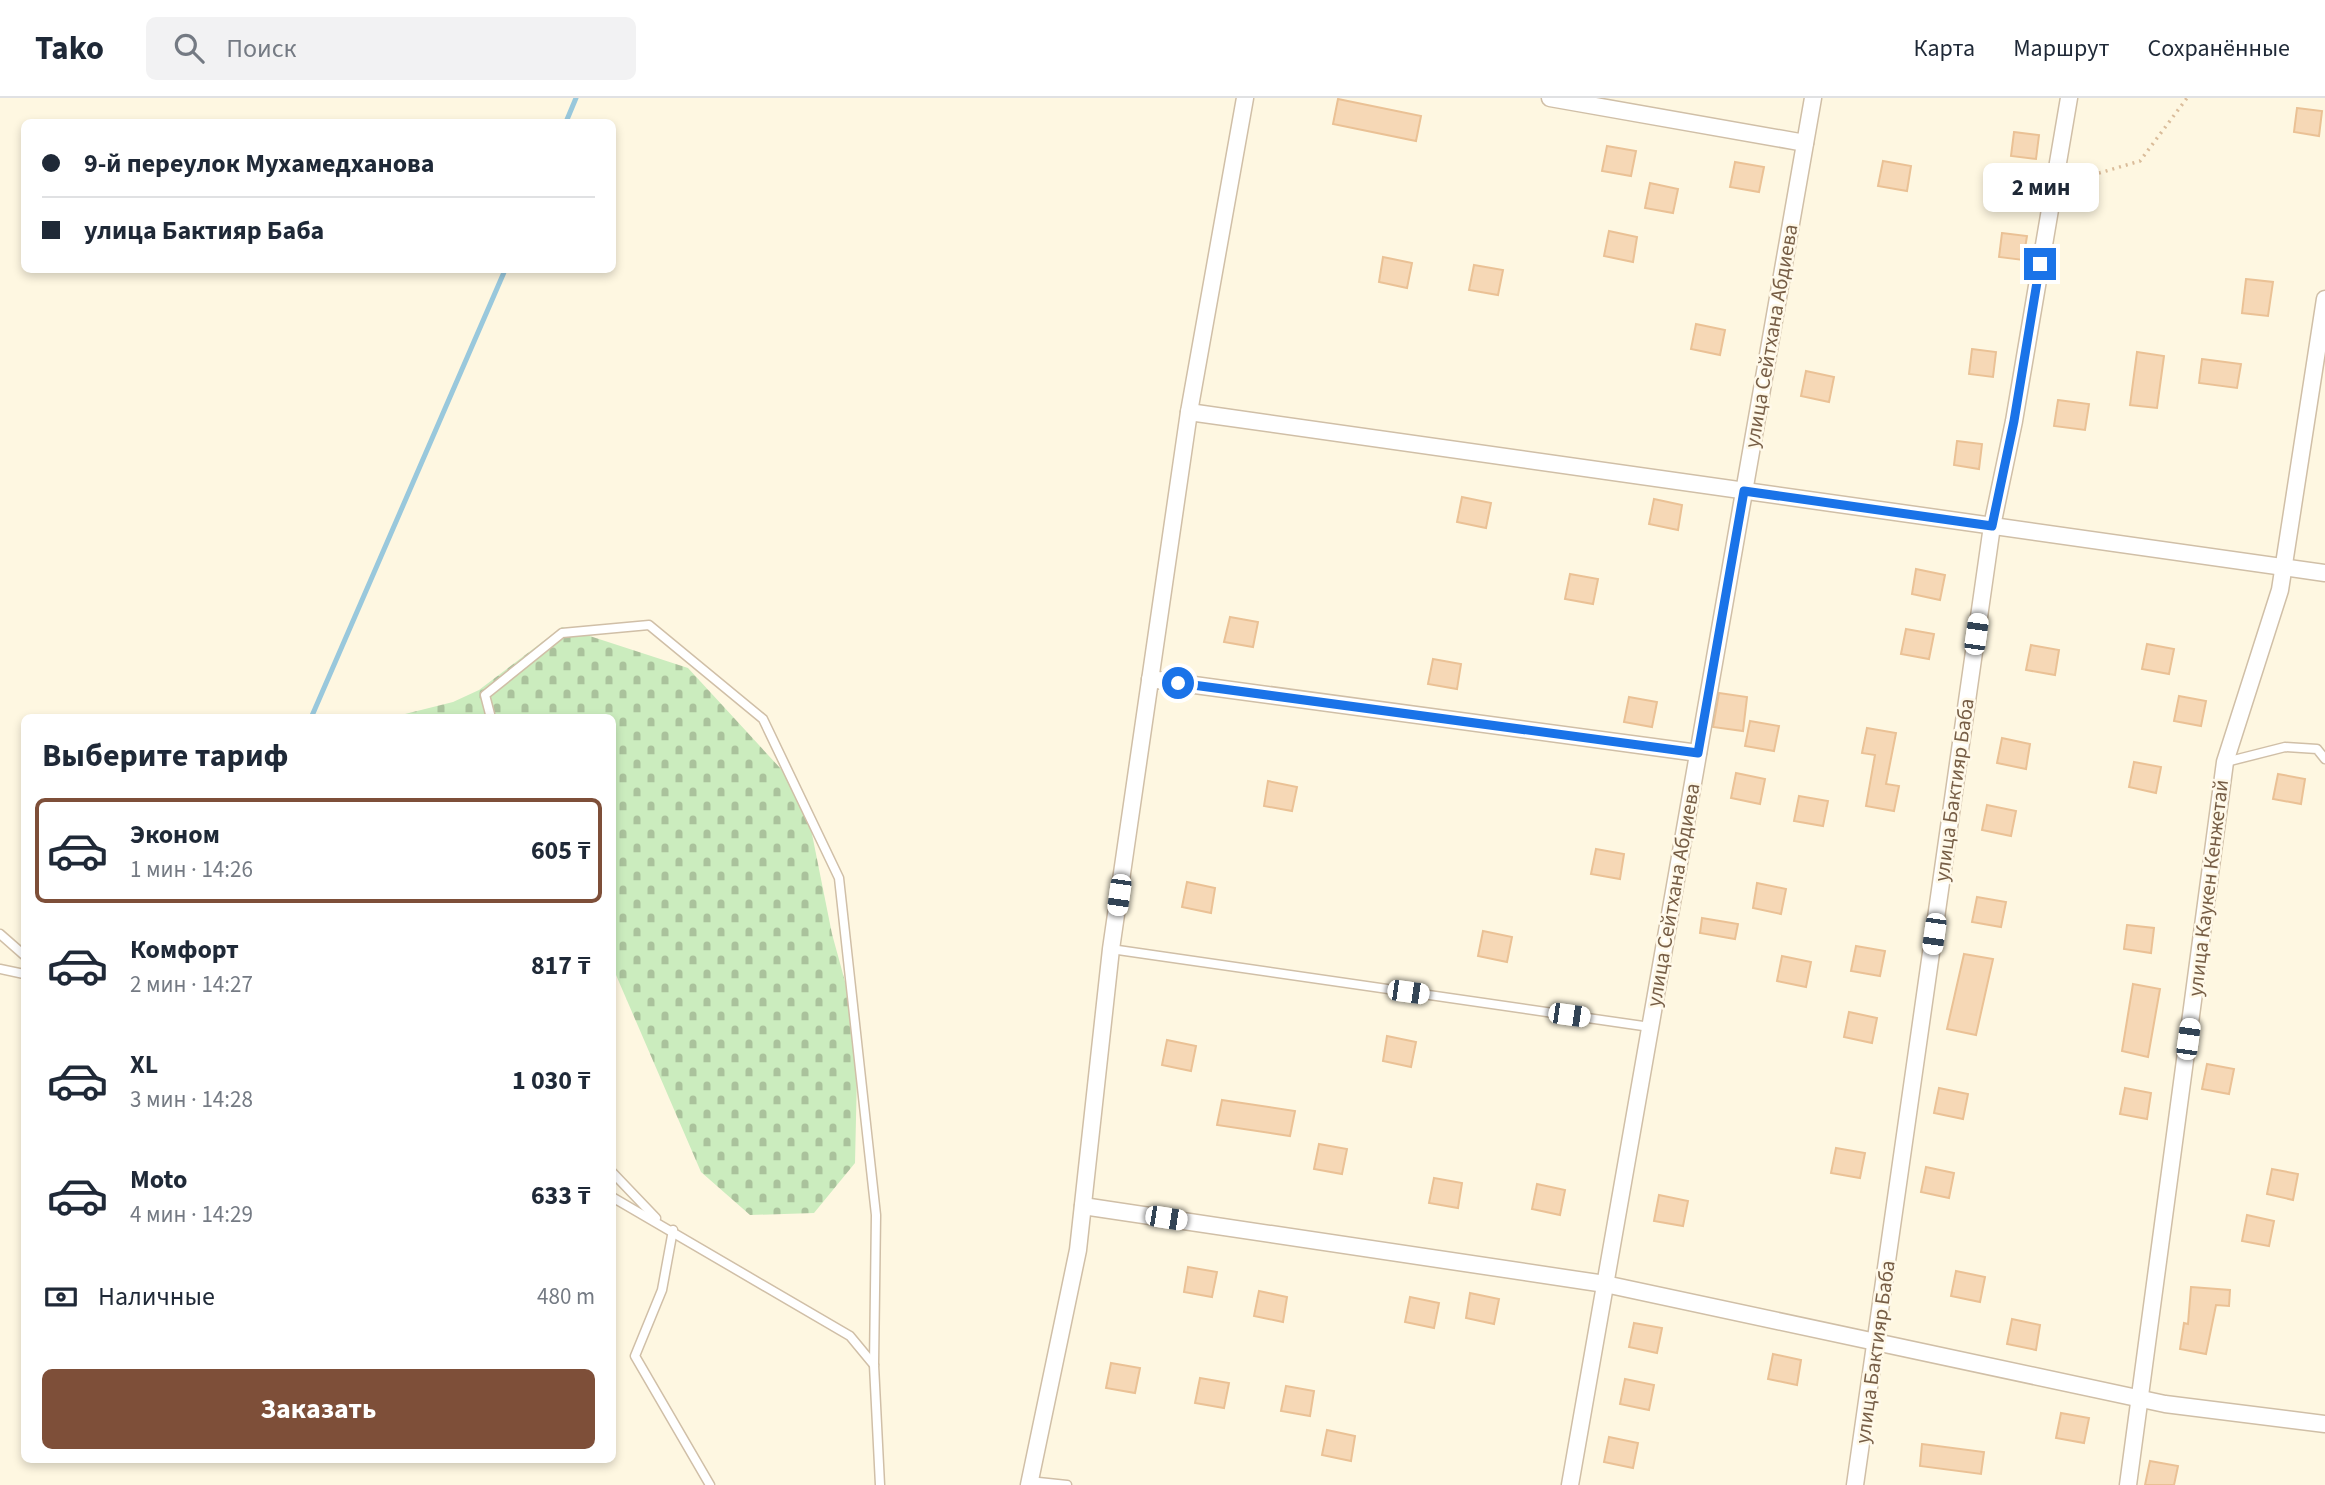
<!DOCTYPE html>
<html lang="ru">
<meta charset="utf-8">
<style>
:root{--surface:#fff;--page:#f2f2f3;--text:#1f2937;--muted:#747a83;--line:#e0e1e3;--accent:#7e4f39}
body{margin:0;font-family:"Source Sans 3",sans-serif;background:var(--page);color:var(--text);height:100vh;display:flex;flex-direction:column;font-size:26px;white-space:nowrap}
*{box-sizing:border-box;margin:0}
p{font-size:23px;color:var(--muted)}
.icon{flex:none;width:38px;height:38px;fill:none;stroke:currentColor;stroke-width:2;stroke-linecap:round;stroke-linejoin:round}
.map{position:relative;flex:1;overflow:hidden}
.panel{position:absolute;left:21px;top:616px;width:595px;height:749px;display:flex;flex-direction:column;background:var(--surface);border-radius:10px;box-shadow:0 4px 10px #0003}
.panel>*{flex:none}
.banner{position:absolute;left:21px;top:21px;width:595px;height:154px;border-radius:10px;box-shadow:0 4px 10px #0003;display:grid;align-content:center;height:154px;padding:0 21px;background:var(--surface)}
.end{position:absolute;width:32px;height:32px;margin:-16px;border:9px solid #1a73e8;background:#fff;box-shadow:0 0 0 4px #fff}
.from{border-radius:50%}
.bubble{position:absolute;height:49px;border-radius:10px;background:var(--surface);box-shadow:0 4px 10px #0003;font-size:23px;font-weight:700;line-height:49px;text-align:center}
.car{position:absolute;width:21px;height:42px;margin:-21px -10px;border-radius:9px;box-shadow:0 0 5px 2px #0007;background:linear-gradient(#fff 24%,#345 0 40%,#fff 0 76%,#345 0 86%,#fff 0)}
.banner b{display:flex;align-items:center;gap:24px;height:66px;font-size:26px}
.banner b+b{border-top:2px solid var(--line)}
.banner i{width:18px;height:18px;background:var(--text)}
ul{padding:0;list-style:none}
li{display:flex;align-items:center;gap:21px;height:105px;margin:0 14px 10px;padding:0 7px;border:4px solid transparent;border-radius:10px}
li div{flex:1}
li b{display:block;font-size:26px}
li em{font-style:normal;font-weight:700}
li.current{border-color:var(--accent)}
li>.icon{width:63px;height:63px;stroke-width:1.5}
h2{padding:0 21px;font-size:32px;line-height:84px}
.pay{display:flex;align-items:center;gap:18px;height:77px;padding:0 21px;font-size:26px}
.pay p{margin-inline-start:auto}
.button{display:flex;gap:14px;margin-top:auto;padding:14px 21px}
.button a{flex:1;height:80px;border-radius:10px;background:var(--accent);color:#fff;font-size:28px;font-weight:700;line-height:80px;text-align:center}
header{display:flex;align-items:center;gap:42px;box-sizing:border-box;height:98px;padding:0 35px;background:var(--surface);border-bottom:2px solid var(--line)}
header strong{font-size:33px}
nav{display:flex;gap:38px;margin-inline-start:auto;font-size:24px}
.search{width:490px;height:63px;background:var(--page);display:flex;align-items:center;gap:18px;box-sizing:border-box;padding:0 24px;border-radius:10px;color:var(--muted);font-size:26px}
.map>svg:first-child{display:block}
.cemetery{fill:url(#cemetery-stones)}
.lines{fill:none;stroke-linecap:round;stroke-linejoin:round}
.stream{stroke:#99c8dc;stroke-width:5}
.building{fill:#f6d8b6;stroke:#eac195;stroke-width:2}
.lane-casing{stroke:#d0bfa7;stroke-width:11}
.street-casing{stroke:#d0bfa7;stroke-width:19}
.path{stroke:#dabc9a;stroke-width:3.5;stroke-dasharray:2 5;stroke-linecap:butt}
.lane{stroke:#fff;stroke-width:8}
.street{stroke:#fff;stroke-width:16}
.route{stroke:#1a73e8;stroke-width:9}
.labels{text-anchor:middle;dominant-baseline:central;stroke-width:5;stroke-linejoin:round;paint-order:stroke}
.street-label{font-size:21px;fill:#775e46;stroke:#fff9e9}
</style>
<header>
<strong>Tako</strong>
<div class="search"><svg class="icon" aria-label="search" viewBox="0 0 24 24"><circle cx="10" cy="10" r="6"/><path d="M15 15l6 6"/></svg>Поиск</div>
<nav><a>Карта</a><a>Маршрут</a><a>Сохранённые</a></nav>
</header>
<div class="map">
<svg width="2325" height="1387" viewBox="0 0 2325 1387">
<defs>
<pattern id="cemetery-stones" width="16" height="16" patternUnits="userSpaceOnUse" patternTransform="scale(1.75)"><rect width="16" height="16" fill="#cbecbe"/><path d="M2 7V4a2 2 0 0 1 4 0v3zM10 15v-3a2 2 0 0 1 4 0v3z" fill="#aac29c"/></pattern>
</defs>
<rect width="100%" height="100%" fill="#fef7e1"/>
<path class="cemetery" d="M562,529L688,570L804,696L832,836L858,931L855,1065L814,1115L750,1117L701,1074L613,870L612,620H389L453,604L479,592Z"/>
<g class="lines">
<g class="stream">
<path d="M566,24L576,0"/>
<path d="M311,620L505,172"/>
</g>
</g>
<g class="building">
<path d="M1338,1L1421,18L1416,43L1333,26Z"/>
<path d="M2297,10L2322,13L2319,38L2294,34Z"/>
<path d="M2014,34L2039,37L2036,61L2011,58Z"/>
<path d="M1607,48L1636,53L1631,78L1602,73Z"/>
<path d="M1883,63L1911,68L1907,93L1878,88Z"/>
<path d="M1735,64L1764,69L1759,94L1730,89Z"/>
<path d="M1650,85L1678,91L1673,115L1645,110Z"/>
<path d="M1609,133L1637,139L1633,164L1604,158Z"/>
<path d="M2002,135L2027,138L2023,162L1999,159Z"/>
<path d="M1383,159L1412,165L1407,190L1379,184Z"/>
<path d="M1474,167L1503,172L1498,197L1469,192Z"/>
<path d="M2246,181L2273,184L2268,218L2242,215Z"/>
<path d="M1696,226L1725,232L1720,257L1691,251Z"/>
<path d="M1972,251L1996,254L1993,279L1969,276Z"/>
<path d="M2137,254L2164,258L2157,310L2130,307Z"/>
<path d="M2202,261L2241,266L2237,290L2199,285Z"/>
<path d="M1806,273L1834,279L1829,304L1801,298Z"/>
<path d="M2058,302L2089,306L2085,332L2054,328Z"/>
<path d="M1957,343L1982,346L1979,371L1954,367Z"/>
<path d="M1462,399L1491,405L1486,430L1457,424Z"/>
<path d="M1654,401L1682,407L1678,432L1649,426Z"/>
<path d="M1916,471L1945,477L1940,502L1912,496Z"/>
<path d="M1570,476L1598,481L1593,506L1565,501Z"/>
<path d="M1230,519L1258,524L1253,549L1224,544Z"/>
<path d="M1906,531L1934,536L1929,561L1901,556Z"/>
<path d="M2147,546L2174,551L2169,576L2142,571Z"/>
<path d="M2031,547L2059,552L2055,577L2026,572Z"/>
<path d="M1433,561L1461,566L1457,591L1428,586Z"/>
<path d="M1719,595L1747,599L1743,633L1713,629Z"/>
<path d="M2179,598L2206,603L2201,628L2174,623Z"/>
<path d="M1629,599L1657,604L1652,629L1624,624Z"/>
<path d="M1750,623L1779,628L1774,653L1745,648Z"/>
<path d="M1867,630L1896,635L1886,686L1899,688L1894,713L1866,708L1875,657L1862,655Z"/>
<path d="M2002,640L2030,646L2026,671L1997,665Z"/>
<path d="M2134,664L2161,669L2156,695L2129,689Z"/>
<path d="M1736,675L1765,681L1760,706L1731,700Z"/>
<path d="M2278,676L2305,681L2301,706L2273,701Z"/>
<path d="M1268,683L1297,689L1292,713L1264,708Z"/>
<path d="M1799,698L1828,703L1823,728L1794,723Z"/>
<path d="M1987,707L2016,713L2011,738L1982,732Z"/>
<path d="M1596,751L1624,756L1620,781L1591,776Z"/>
<path d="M1187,784L1215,790L1211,815L1182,809Z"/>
<path d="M1757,785L1786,791L1781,816L1753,810Z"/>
<path d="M1977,799L2006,804L2001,829L1972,824Z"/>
<path d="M1702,820L1738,826L1735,841L1700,835Z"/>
<path d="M2127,827L2154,830L2151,855L2124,851Z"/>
<path d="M1483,833L1512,839L1507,864L1478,858Z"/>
<path d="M1856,848L1885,853L1880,878L1851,873Z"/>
<path d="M1964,856L1993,861L1976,937L1947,931Z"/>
<path d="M1782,858L1811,864L1806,889L1777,883Z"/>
<path d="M2133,886L2160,891L2148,959L2122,953Z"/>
<path d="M1849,914L1877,920L1872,945L1844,939Z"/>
<path d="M1387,938L1416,944L1411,969L1383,963Z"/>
<path d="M1167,942L1196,948L1191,973L1162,967Z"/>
<path d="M2207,966L2234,971L2229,996L2202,991Z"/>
<path d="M1939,990L1968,996L1963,1021L1934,1015Z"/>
<path d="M2125,990L2151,995L2147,1021L2120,1016Z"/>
<path d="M1222,1002L1295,1013L1290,1038L1217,1027Z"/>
<path d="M1319,1046L1347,1051L1342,1076L1314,1071Z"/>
<path d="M1836,1050L1865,1055L1860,1080L1831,1075Z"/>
<path d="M1926,1069L1954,1075L1949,1100L1921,1094Z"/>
<path d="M2272,1071L2298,1076L2293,1102L2267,1096Z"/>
<path d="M1434,1080L1462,1085L1458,1110L1429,1105Z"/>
<path d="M1537,1086L1565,1092L1560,1117L1532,1111Z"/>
<path d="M1659,1097L1688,1103L1683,1128L1654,1123Z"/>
<path d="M2247,1117L2274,1123L2269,1148L2242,1143Z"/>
<path d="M1188,1169L1217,1174L1212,1199L1184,1194Z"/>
<path d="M1956,1173L1985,1179L1980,1204L1951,1198Z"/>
<path d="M2191,1189L2230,1192L2229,1208L2216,1207L2206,1256L2180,1251L2184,1225L2188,1226Z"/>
<path d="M1259,1193L1287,1199L1283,1224L1254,1218Z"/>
<path d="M1470,1195L1499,1201L1494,1226L1466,1220Z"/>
<path d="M1410,1199L1439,1205L1434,1230L1405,1224Z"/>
<path d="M2012,1221L2040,1227L2036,1252L2007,1246Z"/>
<path d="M1634,1225L1662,1230L1657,1255L1629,1249Z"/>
<path d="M1773,1256L1801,1262L1797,1287L1768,1281Z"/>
<path d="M1111,1265L1140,1270L1135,1295L1106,1290Z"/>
<path d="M1200,1280L1229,1285L1224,1310L1195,1305Z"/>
<path d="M1625,1281L1654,1287L1649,1312L1620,1306Z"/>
<path d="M1286,1288L1314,1293L1310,1318L1281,1313Z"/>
<path d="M2061,1315L2089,1320L2084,1345L2056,1340Z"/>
<path d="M1327,1332L1355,1338L1351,1363L1322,1357Z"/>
<path d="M1609,1339L1638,1345L1633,1370L1604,1364Z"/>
<path d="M1922,1346L1984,1354L1981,1376L1920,1368Z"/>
<path d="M2150,1363L2178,1368L2174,1387H2145Z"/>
</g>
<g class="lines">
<defs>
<g id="lane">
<path d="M491,620L485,597L562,535L649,527L763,621L839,780L876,1117L874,1267L880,1387"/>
<path d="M2226,664L2285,649L2317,651L2325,661"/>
<path d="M0,836L24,857"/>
<path d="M1111,851L1650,929"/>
<path d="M0,871L24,876"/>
<path d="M612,1074L656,1120"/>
<path d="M612,1099L850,1238L874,1267"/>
<path d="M673,1132L662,1192L635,1258L710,1387"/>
<path d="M1029,1383L1067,1387"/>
</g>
<g id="street">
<path d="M1550,0L1805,45"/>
<path d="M1189,314L2325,475"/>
<path d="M1150,581L1698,655"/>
<path d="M1083,1108L1605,1186L2165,1306L2325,1326"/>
<path d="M1029,1387L1078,1152L1111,851L1189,314L1245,0"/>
<path d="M1570,1387L1813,0"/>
<path d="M1855,1387L1992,428L2014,323L2069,0"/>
<path d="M2128,1387L2225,664L2280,492L2325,201"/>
</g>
</defs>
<use href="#lane" class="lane-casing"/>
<use href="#street" class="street-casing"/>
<path class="path" d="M2072,83L2140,63L2187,0"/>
<use href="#lane" class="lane"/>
<use href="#street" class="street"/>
</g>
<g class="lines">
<path class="route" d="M1178,585L1698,655L1744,393L1992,428L2014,323L2040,166"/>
</g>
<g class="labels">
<g class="street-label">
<text transform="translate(1771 238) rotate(-80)">улица Сейтхана Абдиева</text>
<text transform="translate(1954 692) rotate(-82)">улица Бактияр Баба</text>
<text transform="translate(2208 790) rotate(-83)">улица Каукен Кенжетай</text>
<text transform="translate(1673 797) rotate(-80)">улица Сейтхана Абдиева</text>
<text transform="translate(1875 1254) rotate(-82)">улица Бактияр Баба</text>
</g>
</g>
</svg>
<i class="end from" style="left:1178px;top:585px"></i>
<i class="end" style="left:2040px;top:166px"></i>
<div class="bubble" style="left:1983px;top:65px;width:116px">2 мин</div>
<i class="car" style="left:1976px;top:536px;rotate:8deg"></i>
<i class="car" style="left:1119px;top:797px;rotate:188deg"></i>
<i class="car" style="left:1934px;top:836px;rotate:188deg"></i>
<i class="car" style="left:1408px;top:894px;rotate:98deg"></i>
<i class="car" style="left:1569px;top:917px;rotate:98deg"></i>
<i class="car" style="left:2188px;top:941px;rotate:8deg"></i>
<i class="car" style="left:1166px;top:1120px;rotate:99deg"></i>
<div class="banner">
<b><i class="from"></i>9-й переулок Мухамедханова</b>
<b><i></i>улица Бактияр Баба</b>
</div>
<section class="panel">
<h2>Выберите тариф</h2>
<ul>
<li class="current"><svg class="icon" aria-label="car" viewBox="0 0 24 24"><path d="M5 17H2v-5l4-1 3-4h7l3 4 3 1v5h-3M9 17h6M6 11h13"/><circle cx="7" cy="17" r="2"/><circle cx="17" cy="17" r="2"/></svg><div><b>Эконом</b><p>1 мин · 14:26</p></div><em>605 ₸</em></li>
<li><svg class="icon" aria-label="car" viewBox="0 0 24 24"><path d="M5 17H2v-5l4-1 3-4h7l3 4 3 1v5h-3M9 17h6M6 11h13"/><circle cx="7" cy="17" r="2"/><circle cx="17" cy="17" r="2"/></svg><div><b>Комфорт</b><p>2 мин · 14:27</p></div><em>817 ₸</em></li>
<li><svg class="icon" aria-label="car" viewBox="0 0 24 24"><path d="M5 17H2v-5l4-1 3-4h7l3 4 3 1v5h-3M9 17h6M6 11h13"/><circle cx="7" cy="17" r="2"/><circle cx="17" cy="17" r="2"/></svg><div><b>XL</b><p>3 мин · 14:28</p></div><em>1 030 ₸</em></li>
<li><svg class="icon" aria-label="car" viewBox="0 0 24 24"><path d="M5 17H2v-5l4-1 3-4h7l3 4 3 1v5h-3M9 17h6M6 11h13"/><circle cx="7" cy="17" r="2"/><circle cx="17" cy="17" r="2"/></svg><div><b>Moto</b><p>4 мин · 14:29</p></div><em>633 ₸</em></li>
</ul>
<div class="pay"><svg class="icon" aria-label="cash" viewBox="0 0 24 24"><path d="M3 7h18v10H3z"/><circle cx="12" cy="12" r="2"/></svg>Наличные<p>480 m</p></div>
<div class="button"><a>Заказать</a></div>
</section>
</div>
